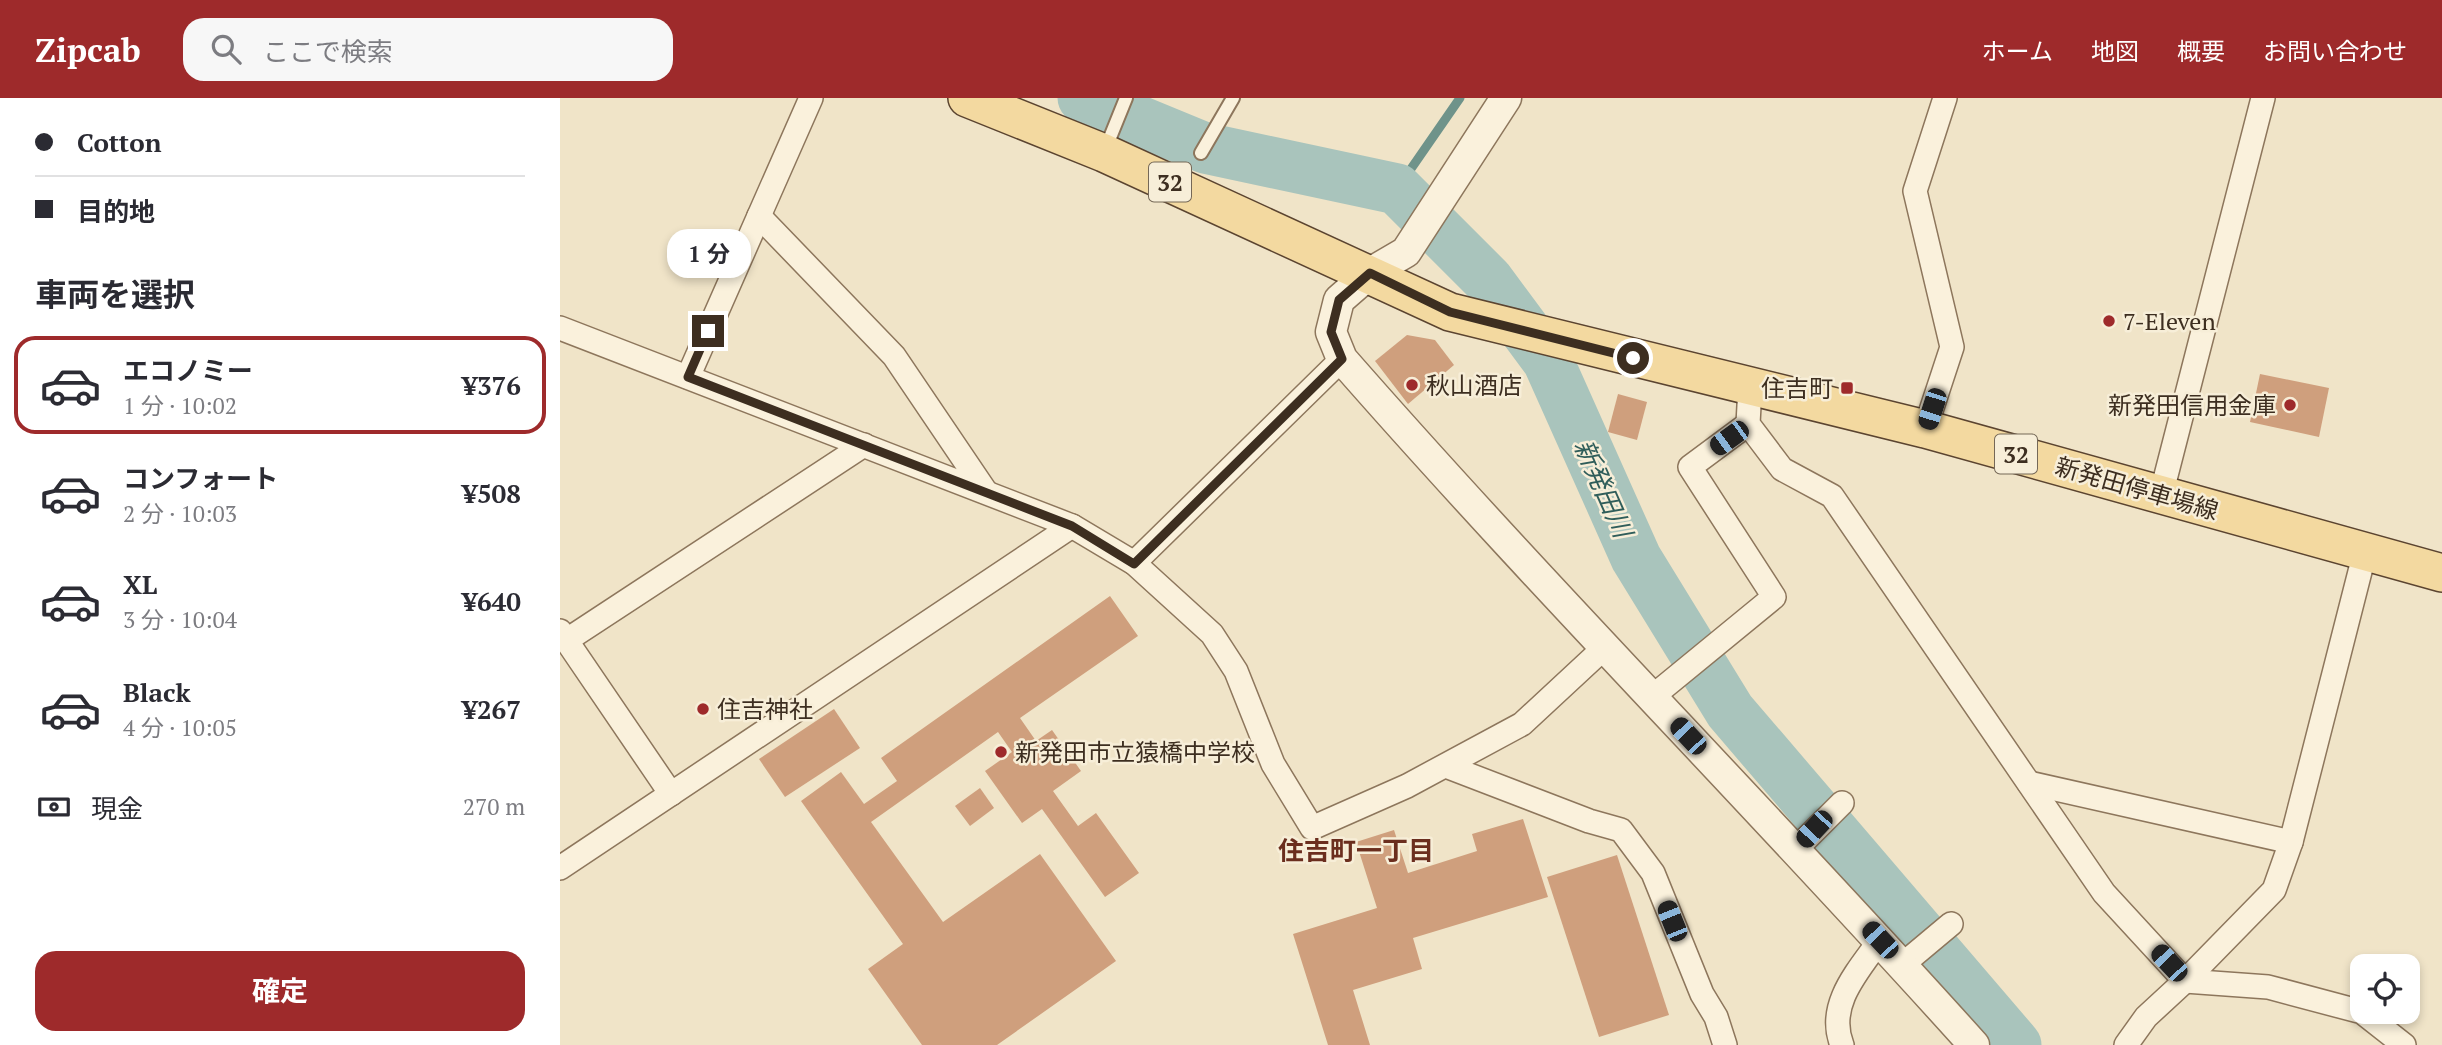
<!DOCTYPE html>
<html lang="ja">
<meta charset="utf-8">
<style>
:root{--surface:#fff;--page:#f7f7f7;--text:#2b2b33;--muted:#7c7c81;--line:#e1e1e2;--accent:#9e2a2b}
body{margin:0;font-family:"PT Serif","Noto Sans JP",serif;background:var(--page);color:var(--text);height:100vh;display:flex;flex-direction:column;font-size:26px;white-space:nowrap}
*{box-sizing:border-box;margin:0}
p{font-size:23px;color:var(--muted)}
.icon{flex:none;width:38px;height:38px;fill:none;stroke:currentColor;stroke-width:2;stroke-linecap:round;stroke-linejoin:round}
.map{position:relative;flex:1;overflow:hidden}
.panel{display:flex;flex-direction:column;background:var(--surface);width:560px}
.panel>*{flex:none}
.hud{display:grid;align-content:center;height:154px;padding:0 35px;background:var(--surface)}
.controls{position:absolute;left:1790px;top:856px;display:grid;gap:14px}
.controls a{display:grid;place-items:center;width:70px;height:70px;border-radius:14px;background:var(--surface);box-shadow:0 4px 10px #0003;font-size:35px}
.end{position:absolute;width:32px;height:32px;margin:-16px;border:9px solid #3d2e20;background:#fff;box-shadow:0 0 0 4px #fff}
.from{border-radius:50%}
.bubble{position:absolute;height:49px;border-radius:21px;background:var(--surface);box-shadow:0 4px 10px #0003;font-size:23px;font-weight:700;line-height:49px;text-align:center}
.car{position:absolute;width:21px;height:42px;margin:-21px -10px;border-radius:9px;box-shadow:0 0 5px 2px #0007;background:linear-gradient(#222 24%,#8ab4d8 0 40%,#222 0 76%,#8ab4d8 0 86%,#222 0)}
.hud b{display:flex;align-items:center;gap:24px;height:66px;font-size:26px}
.hud b+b{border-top:2px solid var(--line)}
.hud i{width:18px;height:18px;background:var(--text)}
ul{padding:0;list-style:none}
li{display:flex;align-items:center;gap:21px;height:98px;margin:0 14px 10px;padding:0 21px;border:4px solid transparent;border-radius:21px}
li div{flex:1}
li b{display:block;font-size:26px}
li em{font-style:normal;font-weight:700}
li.current{border-color:var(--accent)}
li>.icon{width:63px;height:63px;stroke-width:1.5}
h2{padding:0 35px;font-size:32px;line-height:84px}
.pay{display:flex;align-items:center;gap:18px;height:77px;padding:0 35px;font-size:26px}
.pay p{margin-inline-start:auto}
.action{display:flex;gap:14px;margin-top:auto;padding:14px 35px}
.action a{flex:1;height:80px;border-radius:21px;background:var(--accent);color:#fff;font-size:28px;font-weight:700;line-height:80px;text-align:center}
header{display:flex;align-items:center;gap:42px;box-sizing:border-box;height:98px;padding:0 35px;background:var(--accent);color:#fff}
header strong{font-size:33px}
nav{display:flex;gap:38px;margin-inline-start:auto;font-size:24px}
.search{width:490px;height:63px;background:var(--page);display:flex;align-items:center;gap:18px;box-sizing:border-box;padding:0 24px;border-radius:21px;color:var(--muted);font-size:26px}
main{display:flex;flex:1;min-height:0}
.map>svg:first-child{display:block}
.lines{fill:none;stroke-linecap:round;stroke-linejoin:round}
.stream{stroke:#6f938a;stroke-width:9}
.river{stroke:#a9c4bc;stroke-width:51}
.building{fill:#cf9f7d}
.service-casing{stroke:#8d765c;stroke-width:16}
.minor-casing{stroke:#8d765c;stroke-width:26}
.tertiary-casing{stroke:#8d765c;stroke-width:33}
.primary-casing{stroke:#5b4430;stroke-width:40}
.service{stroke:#faf1dc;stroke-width:12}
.minor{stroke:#faf1dc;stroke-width:23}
.tertiary{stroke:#faf1dc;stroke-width:30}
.primary{stroke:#f3d9a0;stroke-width:37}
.route{stroke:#3d2e20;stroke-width:9}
.poi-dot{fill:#9e2a2b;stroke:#f7eed8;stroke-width:2.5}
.labels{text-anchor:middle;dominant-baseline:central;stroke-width:5;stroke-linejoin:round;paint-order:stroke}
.shield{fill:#f7eed8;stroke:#756857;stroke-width:2}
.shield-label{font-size:23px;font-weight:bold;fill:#3d2e20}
.poi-label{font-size:24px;fill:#3d2e20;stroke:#f7eed8;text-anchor:start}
.street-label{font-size:24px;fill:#3d2e20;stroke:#f7eed8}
.water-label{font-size:26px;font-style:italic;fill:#2f5d5a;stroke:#f7eed8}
.neighbourhood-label{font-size:26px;font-weight:bold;fill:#6b2e1e;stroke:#f7eed8}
</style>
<header>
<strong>Zipcab</strong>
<div class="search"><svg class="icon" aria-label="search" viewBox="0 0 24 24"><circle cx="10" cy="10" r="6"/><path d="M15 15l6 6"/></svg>ここで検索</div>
<nav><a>ホーム</a><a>地図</a><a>概要</a><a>お問い合わせ</a></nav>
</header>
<main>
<section class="panel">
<div class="hud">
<b><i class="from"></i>Cotton</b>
<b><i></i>目的地</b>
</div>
<h2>車両を選択</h2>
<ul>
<li class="current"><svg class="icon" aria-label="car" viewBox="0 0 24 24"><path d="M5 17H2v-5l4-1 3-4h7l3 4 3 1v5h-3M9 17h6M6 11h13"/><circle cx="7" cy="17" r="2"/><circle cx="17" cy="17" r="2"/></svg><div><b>エコノミー</b><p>1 分 · 10:02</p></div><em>¥376</em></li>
<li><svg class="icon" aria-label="car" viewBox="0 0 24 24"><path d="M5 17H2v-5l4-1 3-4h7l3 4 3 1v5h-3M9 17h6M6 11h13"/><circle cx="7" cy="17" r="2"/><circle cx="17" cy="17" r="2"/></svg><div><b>コンフォート</b><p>2 分 · 10:03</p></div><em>¥508</em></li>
<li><svg class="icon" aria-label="car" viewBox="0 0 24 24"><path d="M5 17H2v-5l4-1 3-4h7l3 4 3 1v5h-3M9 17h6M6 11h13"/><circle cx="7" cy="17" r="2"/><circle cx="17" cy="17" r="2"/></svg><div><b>XL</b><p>3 分 · 10:04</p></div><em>¥640</em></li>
<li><svg class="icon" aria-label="car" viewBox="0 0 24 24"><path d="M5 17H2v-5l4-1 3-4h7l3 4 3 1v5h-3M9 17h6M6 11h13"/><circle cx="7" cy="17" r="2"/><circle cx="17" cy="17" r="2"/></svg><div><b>Black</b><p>4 分 · 10:05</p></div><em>¥267</em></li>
</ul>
<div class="pay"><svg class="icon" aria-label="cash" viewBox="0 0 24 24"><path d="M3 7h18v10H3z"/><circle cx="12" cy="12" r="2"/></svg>現金<p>270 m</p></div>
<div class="action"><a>確定</a></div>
</section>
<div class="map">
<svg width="1882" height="947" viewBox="0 0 1882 947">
<rect width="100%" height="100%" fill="#f0e4c8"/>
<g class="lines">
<path class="stream" d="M837,91L900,0"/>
<path class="river" d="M523,0L645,50L837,91L928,182L988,263L1076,460L1170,613L1456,947"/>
</g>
<g class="building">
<path d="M847,237L875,242L894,267L848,306L815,263Z"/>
<path d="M1700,276L1769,290L1759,339L1690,324Z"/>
<path d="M1058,296L1087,304L1077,342L1048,334Z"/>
<path d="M550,498L578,538L460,620L476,643L492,632L521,673L493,693L518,728L536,715L579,775L545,799L482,711L462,725L425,673L452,654L438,634L311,724L383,824L480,756L556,863L437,947H362L308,871L343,846L241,703L281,674L304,706L337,683L321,660Z"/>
<path d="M274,611L300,650L225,699L199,661Z"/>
<path d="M420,690L434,710L410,728L395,708Z"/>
<path d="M963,721L988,799L853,840L862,871L793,892L810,947H768L733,836L817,810L796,744L834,732L848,775L917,753L912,736Z"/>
<path d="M1057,757L1109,917L1039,939L987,779Z"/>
</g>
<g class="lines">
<defs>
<g id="service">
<path d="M545,52L566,0"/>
<path d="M641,55L673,0"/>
</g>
<g id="minor">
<path d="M199,118L334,258L426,394"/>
<path d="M0,230L512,428L574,465L652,536L676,573L713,666L752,730L847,688L962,626L1045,549"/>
<path d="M128,279L251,0"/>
<path d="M1190,289L1188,326L1222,371L1272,398L1544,795L1625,883L1708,889L1802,914L1844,947"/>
<path d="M1365,331L1392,249L1355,93L1385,0"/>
<path d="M1601,397L1703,0"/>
<path d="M574,465L782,261"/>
<path d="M0,533L111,696"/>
<path d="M7,542L304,347"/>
<path d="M1092,599L1214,499L1130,369L1188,326"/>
<path d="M886,668L1029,723L1061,732L1093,775L1142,896L1156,919L1165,947"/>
<path d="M1469,685L1731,744"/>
<path d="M1235,752L1282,705"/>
<path d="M0,770L512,428"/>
<path d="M1342,867L1391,826"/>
<path d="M1282,947C1266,907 1298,873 1320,842"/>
<path d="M1566,947L1586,919L1625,883L1714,792L1731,744L1805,454"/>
</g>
<path id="tertiary" d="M946,0L846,154L810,175L779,202L771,234L782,261C987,495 1206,715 1414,947"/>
<path id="primary" d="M407,0L544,55L890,214L1365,331L1882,475"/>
</defs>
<use href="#service" class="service-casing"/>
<use href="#minor" class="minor-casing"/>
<use href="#tertiary" class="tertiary-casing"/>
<use href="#primary" class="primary-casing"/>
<use href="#service" class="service"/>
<use href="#minor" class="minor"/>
<use href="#tertiary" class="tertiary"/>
<use href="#primary" class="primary"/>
</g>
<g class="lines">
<path class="route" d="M148,233L128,279L512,428L574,466L782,261L771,234L779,202L810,175L890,214L1073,260"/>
</g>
<g class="poi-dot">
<circle cx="1549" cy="223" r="7"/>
<circle cx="852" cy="287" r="7"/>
<rect x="1280" y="283" width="14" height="14" rx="3.5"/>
<circle cx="1730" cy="307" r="7"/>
<circle cx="143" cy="611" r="7"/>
<circle cx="441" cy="654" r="7"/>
</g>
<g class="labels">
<g class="shield">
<rect x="589" y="64.5" width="42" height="39" rx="5"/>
<rect x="1435" y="336.5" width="42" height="39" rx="5"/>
</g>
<g class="shield-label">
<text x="610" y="84">32</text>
<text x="1456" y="356">32</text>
</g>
<g class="poi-label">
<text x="1563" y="223">7-Eleven</text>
<text x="866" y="287">秋山酒店</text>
<text x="1273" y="290" text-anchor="end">住吉町</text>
<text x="1716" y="307" text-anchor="end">新発田信用金庫</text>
<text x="157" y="611">住吉神社</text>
<text x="455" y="654">新発田市立猿橋中学校</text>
</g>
<g class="street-label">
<text transform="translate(1577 390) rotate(16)">新発田停車場線</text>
</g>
<g class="water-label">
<text transform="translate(1044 390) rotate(66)">新発田川</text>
</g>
<g class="neighbourhood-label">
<text x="796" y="752">住吉町一丁目</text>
</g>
</g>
</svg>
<div class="controls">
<a><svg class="icon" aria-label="locate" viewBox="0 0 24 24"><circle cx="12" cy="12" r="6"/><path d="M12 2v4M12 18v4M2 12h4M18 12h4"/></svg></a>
</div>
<i class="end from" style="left:1073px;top:260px"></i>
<i class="end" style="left:148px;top:233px"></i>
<div class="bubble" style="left:107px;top:131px;width:84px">1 分</div>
<i class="car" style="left:1372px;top:311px;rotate:198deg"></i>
<i class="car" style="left:1169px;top:340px;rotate:234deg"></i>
<i class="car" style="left:1128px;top:638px;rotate:317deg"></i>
<i class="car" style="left:1254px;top:731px;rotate:223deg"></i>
<i class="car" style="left:1112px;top:823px;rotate:338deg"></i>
<i class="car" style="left:1320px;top:842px;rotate:317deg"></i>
<i class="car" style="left:1609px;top:865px;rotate:317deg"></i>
</div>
</main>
